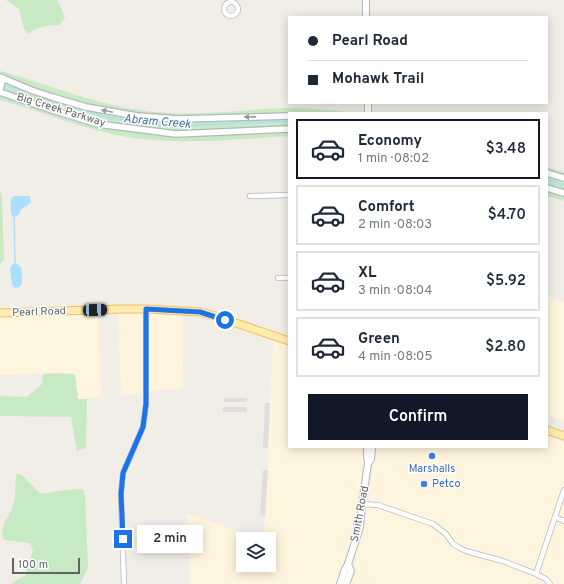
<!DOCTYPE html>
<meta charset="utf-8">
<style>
:root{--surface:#fff;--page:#f2f2f3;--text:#1f2937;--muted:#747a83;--line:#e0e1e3;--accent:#111827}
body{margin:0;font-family:Overpass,sans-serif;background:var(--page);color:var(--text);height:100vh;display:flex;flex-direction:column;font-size:15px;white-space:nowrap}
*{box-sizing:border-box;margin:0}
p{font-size:13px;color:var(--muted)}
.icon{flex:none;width:22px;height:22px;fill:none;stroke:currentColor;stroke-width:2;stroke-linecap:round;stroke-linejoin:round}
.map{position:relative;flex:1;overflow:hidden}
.sheet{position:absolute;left:288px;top:112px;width:260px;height:336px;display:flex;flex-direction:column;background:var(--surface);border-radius:0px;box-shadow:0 2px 10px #0003}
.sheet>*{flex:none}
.top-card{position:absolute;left:288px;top:16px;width:260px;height:88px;border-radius:0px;box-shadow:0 2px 10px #0003;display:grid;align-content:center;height:88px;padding:0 20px;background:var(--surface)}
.controls{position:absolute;left:236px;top:532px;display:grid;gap:8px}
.controls a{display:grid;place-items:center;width:40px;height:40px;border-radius:0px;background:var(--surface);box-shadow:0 2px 10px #0003;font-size:20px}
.scale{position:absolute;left:12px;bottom:10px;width:68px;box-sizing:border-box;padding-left:4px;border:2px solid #5f6468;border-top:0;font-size:11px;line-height:14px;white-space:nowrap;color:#5f6468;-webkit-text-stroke:3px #fff;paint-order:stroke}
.end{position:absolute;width:18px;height:18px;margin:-9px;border:5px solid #1a73e8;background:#fff;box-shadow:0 0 0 2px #fff}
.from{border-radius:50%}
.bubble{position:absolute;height:28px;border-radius:0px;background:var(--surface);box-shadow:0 2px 10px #0003;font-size:13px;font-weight:600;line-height:28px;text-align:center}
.car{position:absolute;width:12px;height:24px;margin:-12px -6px;border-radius:5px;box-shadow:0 0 3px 1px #0007;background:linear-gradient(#222 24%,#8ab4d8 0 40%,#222 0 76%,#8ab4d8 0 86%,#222 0)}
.top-card b{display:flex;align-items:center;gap:14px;height:38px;font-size:15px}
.top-card b+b{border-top:1px solid var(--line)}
.top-card i{width:10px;height:10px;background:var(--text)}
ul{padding:7px 0 0;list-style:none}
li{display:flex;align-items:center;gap:12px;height:60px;margin:0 8px 6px;padding:0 12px;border:2px solid var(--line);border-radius:0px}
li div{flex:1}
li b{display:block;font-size:15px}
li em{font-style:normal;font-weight:600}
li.on{border-color:var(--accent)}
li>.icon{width:36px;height:36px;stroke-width:1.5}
.action{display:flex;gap:8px;margin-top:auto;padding:8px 20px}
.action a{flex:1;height:46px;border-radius:0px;background:var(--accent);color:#fff;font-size:16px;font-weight:600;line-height:46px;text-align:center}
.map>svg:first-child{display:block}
.commercial{fill:#fff5df}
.industrial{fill:#e0ddda}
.green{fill:#c7e9c4}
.water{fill:#aae0ff}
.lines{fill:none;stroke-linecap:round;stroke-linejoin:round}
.stream{stroke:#aae0ff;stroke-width:1.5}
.minor-casing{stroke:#b5b8bc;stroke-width:6}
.tertiary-casing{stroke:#b5b8bc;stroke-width:8}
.secondary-casing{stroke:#b4b8bc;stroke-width:8}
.primary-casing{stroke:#f5bf5d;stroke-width:9}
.minor{stroke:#fff;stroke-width:4.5}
.tertiary{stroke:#fff;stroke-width:5.5}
.secondary{stroke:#fff;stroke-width:6}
.primary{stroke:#ffecaf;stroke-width:7}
.oneway{fill:#979a9d}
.route{stroke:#1a73e8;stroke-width:5}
.shop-dot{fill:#3f7fe0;stroke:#fff;stroke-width:1.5}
.labels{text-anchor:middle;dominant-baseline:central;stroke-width:3;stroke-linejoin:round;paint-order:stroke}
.street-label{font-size:11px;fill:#5f6468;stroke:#fff}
.shop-label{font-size:11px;fill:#366cbe;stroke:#fff}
.water-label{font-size:12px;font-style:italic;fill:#3d76a3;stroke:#fff}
</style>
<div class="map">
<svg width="564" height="584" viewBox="0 0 564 584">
<rect width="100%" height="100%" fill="#f1eee8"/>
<g class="commercial">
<path d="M547,296L564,302V421L547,415Z"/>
<path d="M168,313L182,314L183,388L148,391L130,395L121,396L118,314Z"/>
<path d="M79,315H98L101,397L78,399L75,374L56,373L0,375V317Z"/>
<path d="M273,340L289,346V447H364L362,475L356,512L352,532L339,580L338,584H190L187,518L188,514L262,539H243V565H269V539H264Z"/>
<path d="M547,436L564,442V584H349L354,568L369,500L375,447H547Z"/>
</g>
<g class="industrial">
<rect x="224" y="398" width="23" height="4"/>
<path d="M265,403H270L268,448H263Z"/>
<rect x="223" y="407" width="24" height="5"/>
<path d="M263,470H268L265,516L260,515Z"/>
</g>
<g class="green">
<path d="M6,0H57L59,3L65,18L59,25C47,26 38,25 29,34L24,29L19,9Z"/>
<path d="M0,71C49,84 95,105 147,111C193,117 240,110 286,108C310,108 333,110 356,113H289V136C231,140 173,146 116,135C76,127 39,110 0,100Z"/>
<path d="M547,167L564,172V201L547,196Z"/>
<path d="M0,189L2,199L4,259L0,264Z"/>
<path d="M56,373L75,374L78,399H87L86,447L77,452L71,417L0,416V396L27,397L42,384L43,374Z"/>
<path d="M16,474H21L41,494L66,490L83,489L85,496L88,568L80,584H11C16,579 20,579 26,575V568L33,551L30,543L4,540L2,532L4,523L9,515L15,500Z"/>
</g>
<g class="water">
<path d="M15,196H29L30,197L31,202L27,206L21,209L19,214L16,217L12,216C10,210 10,202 12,197Z"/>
<path d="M16,263C24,267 22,276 22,284L19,287L15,288L12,285L10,268L13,264Z"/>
</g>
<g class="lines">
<g class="stream">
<path d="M6,86L24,90L63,105L82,110L106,117L137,122L158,125H195L289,121"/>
<path d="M547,180L564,185"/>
<path d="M14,216L15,263"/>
</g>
<defs>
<g id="minor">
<circle cx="231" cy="9" r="7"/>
<path d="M250,196L289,195"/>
<path d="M278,278H289"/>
<path d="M362,504L378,505L433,524L446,534L453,544L460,548L466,551L503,561L536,574L546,579L550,584"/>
<path d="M555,517L564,521"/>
<path d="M536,574L564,490"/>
<path d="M124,584L121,494L123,473L143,427L146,404V309"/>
</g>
<g id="tertiary">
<path d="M0,77L31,90L52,97L86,107L137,116L178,119L289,116"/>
<path d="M0,89L3,78"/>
<path d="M0,92L49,109L98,124L176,134L289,129"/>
<path d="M547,173L564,178"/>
<path d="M547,188L564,193"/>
</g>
<g id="secondary">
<path d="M366,0V17"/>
<path d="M368,103V113"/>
<path d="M369,462L371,459L372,447"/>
<path d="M340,584L345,569L348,564L360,527L362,504L368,463L367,455V447"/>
<path d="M346,584L351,571L348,564"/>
</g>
<g id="primary">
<path d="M0,313L120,309H146L200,312L215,316L289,341"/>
<path d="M547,430L564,436"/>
</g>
</defs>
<use href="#minor" class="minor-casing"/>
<use href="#tertiary" class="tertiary-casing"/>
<use href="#secondary" class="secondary-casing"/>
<use href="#primary" class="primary-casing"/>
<use href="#minor" class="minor"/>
<use href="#tertiary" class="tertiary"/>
<use href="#secondary" class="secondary"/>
<use href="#primary" class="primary"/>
</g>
<defs><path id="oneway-solid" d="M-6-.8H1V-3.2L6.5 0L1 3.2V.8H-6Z"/></defs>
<g class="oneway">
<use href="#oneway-solid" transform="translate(107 111) rotate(-168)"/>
<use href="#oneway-solid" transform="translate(250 117) rotate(179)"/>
</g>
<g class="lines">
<path class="route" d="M123,539L121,494L123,473L143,427L146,404V309L200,312L225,320"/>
</g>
<g class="shop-dot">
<circle cx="432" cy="456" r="4"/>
<circle cx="424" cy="484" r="4"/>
</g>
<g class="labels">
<g class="street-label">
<text transform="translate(61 110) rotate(17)">Big Creek Parkway</text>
<text transform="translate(39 312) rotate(-2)">Pearl Road</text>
<text transform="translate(360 514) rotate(-79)">Smith Road</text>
</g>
<g class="shop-label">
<text x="432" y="469">Marshalls</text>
<text x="432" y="484" text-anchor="start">Petco</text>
</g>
<g class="water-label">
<text transform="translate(157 122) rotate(5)">Abram Creek</text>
</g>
</g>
</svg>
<div class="controls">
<a><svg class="icon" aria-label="layers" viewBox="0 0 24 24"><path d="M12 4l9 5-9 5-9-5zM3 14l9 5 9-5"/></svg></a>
</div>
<div class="scale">100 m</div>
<i class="end from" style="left:225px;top:320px"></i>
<i class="end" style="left:123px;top:539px"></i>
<div class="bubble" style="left:137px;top:525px;width:66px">2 min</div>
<i class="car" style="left:95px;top:310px;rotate:88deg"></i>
<div class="top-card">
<b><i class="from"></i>Pearl Road</b>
<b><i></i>Mohawk Trail</b>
</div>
<section class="sheet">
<ul>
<li class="on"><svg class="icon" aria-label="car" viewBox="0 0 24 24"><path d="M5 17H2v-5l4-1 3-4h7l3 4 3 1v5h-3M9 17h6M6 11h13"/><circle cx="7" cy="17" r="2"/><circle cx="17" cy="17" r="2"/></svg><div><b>Economy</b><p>1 min · 08:02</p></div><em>$3.48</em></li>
<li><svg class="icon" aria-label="car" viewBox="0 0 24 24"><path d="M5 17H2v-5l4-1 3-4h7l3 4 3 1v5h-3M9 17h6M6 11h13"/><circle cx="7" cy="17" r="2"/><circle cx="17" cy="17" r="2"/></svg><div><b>Comfort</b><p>2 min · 08:03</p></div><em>$4.70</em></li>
<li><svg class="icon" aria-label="car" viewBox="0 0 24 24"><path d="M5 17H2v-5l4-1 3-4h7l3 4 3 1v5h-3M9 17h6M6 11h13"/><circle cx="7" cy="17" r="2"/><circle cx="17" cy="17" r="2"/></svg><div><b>XL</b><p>3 min · 08:04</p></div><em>$5.92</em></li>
<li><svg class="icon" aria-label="car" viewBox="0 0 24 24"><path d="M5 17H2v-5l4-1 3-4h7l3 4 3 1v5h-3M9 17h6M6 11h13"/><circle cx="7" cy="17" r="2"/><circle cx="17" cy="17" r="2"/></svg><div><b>Green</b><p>4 min · 08:05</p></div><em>$2.80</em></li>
</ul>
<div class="action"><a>Confirm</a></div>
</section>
</div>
